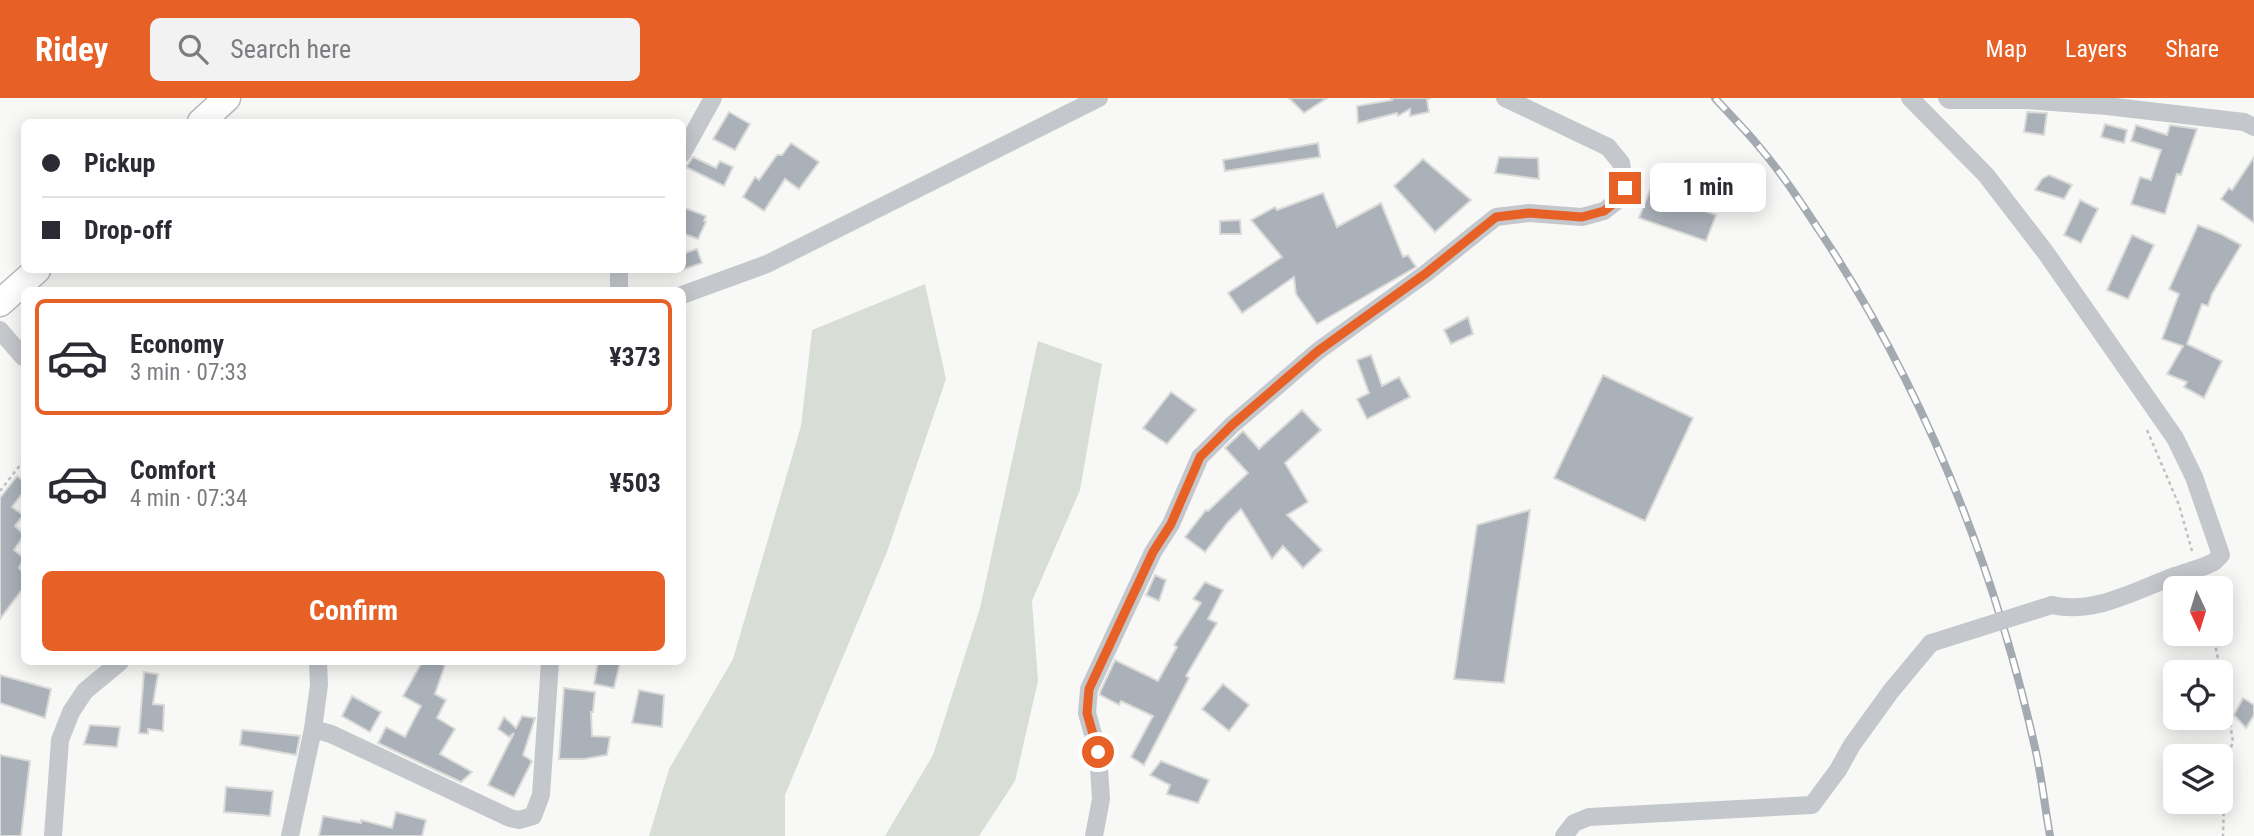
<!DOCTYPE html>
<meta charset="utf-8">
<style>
:root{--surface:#fff;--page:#f2f2f3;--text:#2b2b33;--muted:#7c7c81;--line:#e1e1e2;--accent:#e76127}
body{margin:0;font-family:"Roboto Condensed",sans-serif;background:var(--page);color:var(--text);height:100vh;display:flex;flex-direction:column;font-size:26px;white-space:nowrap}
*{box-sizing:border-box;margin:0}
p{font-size:23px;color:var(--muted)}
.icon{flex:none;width:38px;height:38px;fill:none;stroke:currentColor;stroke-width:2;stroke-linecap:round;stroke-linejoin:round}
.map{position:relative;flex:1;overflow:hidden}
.panel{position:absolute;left:21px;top:189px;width:665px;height:378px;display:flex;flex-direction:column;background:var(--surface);border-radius:10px;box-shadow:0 4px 18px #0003}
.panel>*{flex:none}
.guide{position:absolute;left:21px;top:21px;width:665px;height:154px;border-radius:10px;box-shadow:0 4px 18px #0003;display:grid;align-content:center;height:154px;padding:0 21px;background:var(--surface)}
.needle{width:46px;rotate:176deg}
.tools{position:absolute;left:2163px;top:478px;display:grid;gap:14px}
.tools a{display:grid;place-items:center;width:70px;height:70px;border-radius:10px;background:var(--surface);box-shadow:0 4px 18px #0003;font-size:35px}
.end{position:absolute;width:32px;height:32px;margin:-16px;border:9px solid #e76127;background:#fff;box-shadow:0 0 0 4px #fff}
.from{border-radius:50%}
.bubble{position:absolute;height:49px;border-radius:10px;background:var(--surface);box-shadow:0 4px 18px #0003;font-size:23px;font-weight:700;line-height:49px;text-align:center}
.guide b{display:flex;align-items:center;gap:24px;height:66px;font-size:26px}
.guide b+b{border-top:2px solid var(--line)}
.guide i{width:18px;height:18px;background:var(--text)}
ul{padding:12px 0 0;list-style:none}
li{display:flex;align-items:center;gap:21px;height:116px;margin:0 14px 10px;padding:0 7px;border:4px solid transparent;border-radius:10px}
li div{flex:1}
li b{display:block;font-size:26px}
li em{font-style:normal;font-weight:700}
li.active{border-color:var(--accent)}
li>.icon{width:63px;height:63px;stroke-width:1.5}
.action{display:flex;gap:14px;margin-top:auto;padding:14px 21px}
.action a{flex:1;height:80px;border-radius:10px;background:var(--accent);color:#fff;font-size:28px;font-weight:700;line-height:80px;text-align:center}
header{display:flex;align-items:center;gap:42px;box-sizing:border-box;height:98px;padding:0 35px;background:var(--accent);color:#fff}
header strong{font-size:33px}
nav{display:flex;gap:38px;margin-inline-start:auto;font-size:24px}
.search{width:490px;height:63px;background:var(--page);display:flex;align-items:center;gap:18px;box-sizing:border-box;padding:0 24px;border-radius:10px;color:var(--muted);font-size:26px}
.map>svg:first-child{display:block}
.green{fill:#d8ded5}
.building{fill:#aab1b9;stroke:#dadad8;stroke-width:2}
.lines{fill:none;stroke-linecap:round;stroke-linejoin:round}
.highway-casing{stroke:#b7babe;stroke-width:29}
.path{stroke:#bec0c3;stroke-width:2.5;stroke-dasharray:3.5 3.5;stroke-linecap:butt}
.minor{stroke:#c4c8cc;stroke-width:18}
.highway{stroke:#fff;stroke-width:26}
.rail-casing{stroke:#a4aab1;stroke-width:8}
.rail{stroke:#fff;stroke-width:5;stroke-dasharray:16;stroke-linecap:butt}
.minor-bridge{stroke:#c4c8cc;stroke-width:18}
.route{stroke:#e76127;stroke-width:9}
</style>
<header>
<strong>Ridey</strong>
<div class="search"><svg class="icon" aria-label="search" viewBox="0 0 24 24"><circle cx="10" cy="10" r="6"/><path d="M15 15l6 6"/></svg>Search here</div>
<nav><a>Map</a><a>Layers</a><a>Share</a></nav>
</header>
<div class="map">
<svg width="2254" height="738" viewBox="0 0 2254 738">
<rect width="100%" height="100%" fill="#f8f9f6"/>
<g class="green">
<path d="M925,186L946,281L887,454L785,697V738H649L669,671L733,561L801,328L812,232Z"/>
<path d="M1038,243L1102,266L1080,392L1032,503L1038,583L1015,683L979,738H885L933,657L980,510Z"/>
</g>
<g class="building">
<path d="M1289,0H1327L1304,15Z"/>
<path d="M1391,0H1430L1427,2L1429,14L1410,18V11L1398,18L1397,15L1358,25L1357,8L1392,2Z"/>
<path d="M729,14L750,26L735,52L713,41Z"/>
<path d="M2027,14L2047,15L2044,37L2024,34Z"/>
<path d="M2105,26L2127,32L2124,45L2101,39Z"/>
<path d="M2136,27L2167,37L2170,27L2197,31L2181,77L2177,76L2165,116L2131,106L2140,79L2151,82L2161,52L2131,43Z"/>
<path d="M791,45L819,64L799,91L785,81L764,113L743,99L755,79L759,82L777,57H782Z"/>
<path d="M1318,45L1320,59L1225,73L1223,62Z"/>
<path d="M693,59L716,70L720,63L733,69L724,88L686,69Z"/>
<path d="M1499,59L1538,60L1539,81L1495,75Z"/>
<path d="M2254,59V125L2221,101L2229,90L2232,92Z"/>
<path d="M1423,61L1471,102L1435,134L1394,88Z"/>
<path d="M2049,77L2072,87L2064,101L2035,92L2042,81Z"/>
<path d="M1652,87L1687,101L1685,106L1716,117L1706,143L1639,120Z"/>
<path d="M1323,95L1337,129L1381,105L1403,159L1408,157L1416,169L1317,226L1296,196L1294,179L1242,215L1228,195L1282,159L1251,122L1275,109L1277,112Z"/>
<path d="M2080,102L2098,111L2081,145L2064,137Z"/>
<path d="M682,109L706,118L704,123L706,124L698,141L682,135Z"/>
<path d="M1240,122L1241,136H1220V123Z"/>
<path d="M2198,127L2221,136L2241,147L2212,196L2208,208L2202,206L2187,246L2222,263L2204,300L2184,289L2187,284L2167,276L2183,248L2162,241L2179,196L2169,191Z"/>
<path d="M2132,137L2154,147L2128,201L2107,192Z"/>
<path d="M697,151L702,165L682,172V156Z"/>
<path d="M1468,219L1473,236L1451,246L1444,232Z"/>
<path d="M1371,257L1382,288L1399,279L1410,299L1367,321L1357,301L1369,295L1357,262Z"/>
<path d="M1603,277L1693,320L1645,423L1554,380Z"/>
<path d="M1171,294L1196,312L1167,346L1143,330Z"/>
<path d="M1302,312L1321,332L1285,365L1308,404L1287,417L1322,452L1303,470L1283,448L1272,461L1241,411L1228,424L1205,454L1185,439L1206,412L1208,413L1248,375L1225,350L1243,333L1259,351Z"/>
<path d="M17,378L24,383V393L12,409L23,417L15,428L24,437L14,452L24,460L19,470L24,475V489L0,521V400Z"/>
<path d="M1530,412L1504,585L1454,581L1477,427Z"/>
<path d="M1155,477L1166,482L1159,503L1146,497Z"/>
<path d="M1205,484L1223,492L1208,521L1217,525L1186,578L1189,580L1144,667L1131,659L1153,618L1121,603L1119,607L1100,597V594L1115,562L1158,583L1177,549L1174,547L1201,505L1193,501Z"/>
<path d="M422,564H436L445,567L435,596L446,602L437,620L455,631L440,656L472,674L461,684L378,645L386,629L405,639L421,608L403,598Z"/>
<path d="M598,564H620L614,590L594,586Z"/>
<path d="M144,574L158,576L153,606L164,607L163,633L148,631V636L139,635Z"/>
<path d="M0,577L51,591L45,620L0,605Z"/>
<path d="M1223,586L1249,607L1229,633L1202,611Z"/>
<path d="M564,590L595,594L593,614H591L592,638L610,639L607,657L584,661H559Z"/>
<path d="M639,592L664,597L662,629L632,625Z"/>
<path d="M352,598L381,614L370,634L342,618Z"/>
<path d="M2243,600L2254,607V617L2246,630L2234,617Z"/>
<path d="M522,618L535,620L523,657L532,663L514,699L488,687L514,635L509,639L498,631L504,619L516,630Z"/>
<path d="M90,627L120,629L117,649L84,646Z"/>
<path d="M242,632L300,638L296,657L240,647Z"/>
<path d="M0,657L30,663L21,738H0Z"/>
<path d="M1161,663L1209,682L1198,705L1167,696L1170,687L1150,677Z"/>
<path d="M226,689L273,693L270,718L224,714Z"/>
<path d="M396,714L426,722L422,738H319L323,718L361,725V722L392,730Z"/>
</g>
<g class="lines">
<defs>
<g id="highway">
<path d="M201,24L227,0"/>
<path d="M0,205L37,172"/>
</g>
</defs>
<use href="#highway" class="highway-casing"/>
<g class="path">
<path d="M2147,332L2179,407L2192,453"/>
<path d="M0,393L24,362"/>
<path d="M2213,536L2227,606L2233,644L2225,665L2223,738"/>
</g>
<g class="minor">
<path d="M1910,0L1986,77L2046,155L2175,340L2194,379L2221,457L2214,464L2205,468"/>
<path d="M1947,0L1949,2H2025L2107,8L2244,24L2254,29"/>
<path d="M682,56L713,0"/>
<path d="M619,192V172"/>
<path d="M682,197L767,166L1099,0"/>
<path d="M0,232L23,259"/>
<path d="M2052,507C2094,517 2136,492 2175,478"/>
<path d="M318,564L319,587L313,631L331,636L510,720L519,722L533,718L541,697L550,564"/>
<path d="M53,738L60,642L71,614L85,593L120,564"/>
<path d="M290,738L313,631"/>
<path d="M1094,738L1101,701L1098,654L1087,615L1089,591L1153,454L1171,426L1200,359L1232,327L1318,253L1425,176L1496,119L1529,115L1582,119L1604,113L1618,102L1625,90L1621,65L1608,49L1505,0"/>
<path d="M1564,738L1574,725L1589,719L1812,707L1838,672L1852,647L1891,593L1931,545"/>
</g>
<use href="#highway" class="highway"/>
<defs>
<path id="rail" d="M1715,0C1730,17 1747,33 1761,51C1788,83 1811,120 1834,155C1931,308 1997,478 2036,654C2042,682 2045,710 2050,738"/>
</defs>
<use href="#rail" class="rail-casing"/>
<use href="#rail" class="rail"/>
<g class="minor-bridge">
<path d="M2175,478L2205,468"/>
<path d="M1931,545L2052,507"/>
</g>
</g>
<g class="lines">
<path class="route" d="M1098,654L1087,615L1089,591L1153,454L1171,426L1200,359L1232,327L1318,253L1425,176L1496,119L1529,115L1582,119L1604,113L1618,102L1625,90"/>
</g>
</svg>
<div class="tools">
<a><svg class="needle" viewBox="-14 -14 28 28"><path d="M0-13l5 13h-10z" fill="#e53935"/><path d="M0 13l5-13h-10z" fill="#7c7c81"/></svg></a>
<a><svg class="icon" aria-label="locate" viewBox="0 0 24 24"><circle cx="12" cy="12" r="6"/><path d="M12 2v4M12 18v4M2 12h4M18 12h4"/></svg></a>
<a><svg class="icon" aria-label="layers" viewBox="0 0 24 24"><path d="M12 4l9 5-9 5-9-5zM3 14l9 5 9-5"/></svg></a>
</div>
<i class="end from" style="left:1098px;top:654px"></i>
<i class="end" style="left:1625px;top:90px"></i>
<div class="bubble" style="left:1650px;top:65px;width:116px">1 min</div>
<div class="guide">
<b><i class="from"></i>Pickup</b>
<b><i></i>Drop-off</b>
</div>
<section class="panel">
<ul>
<li class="active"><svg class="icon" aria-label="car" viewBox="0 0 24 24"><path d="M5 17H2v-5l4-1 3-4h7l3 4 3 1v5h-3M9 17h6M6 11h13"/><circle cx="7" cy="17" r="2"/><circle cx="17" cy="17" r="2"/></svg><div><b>Economy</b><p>3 min · 07:33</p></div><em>¥373</em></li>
<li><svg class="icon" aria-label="car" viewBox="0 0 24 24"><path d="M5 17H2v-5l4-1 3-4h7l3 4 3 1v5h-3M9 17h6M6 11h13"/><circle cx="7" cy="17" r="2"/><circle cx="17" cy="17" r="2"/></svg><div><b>Comfort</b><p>4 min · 07:34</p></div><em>¥503</em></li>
</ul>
<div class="action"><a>Confirm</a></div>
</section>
</div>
